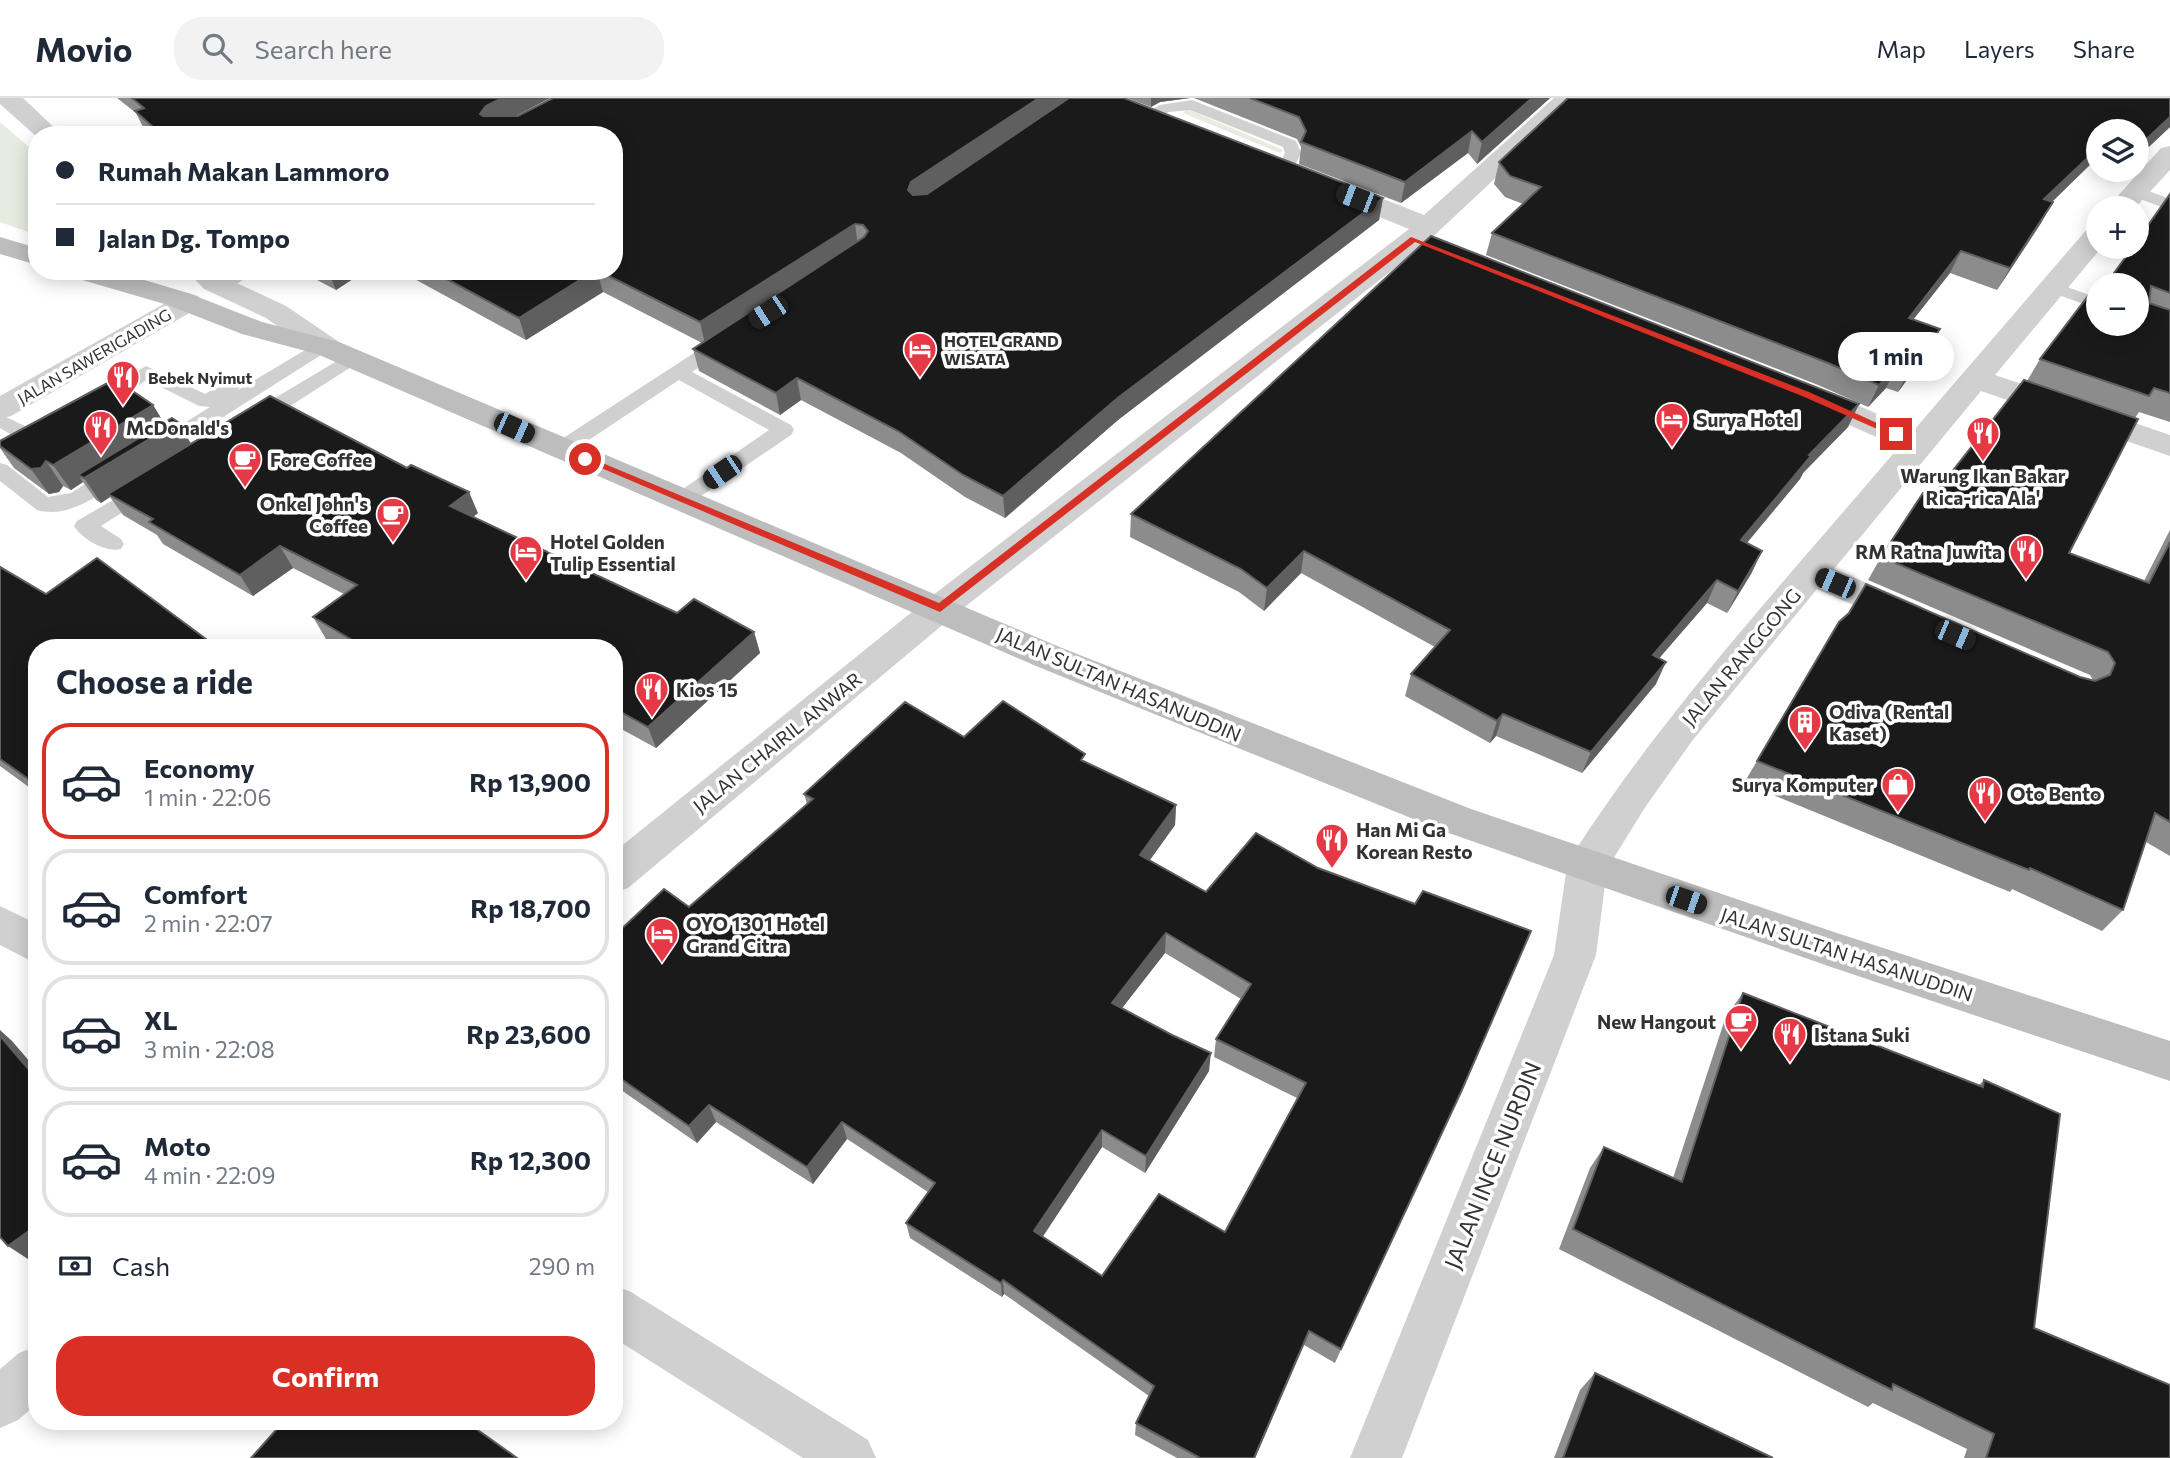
<!DOCTYPE html>
<meta charset="utf-8">
<style>
:root{--surface:#fff;--page:#f2f2f3;--text:#1f2937;--muted:#747a83;--line:#e0e1e3;--accent:#d93025}
body{margin:0;font-family:Commissioner,sans-serif;background:var(--page);color:var(--text);height:100vh;display:flex;flex-direction:column;font-size:26px;white-space:nowrap}
*{box-sizing:border-box;margin:0}
p{font-size:23px;color:var(--muted)}
.icon{flex:none;width:38px;height:38px;fill:none;stroke:currentColor;stroke-width:2;stroke-linecap:round;stroke-linejoin:round}
.map{position:relative;flex:1;overflow:hidden}
.side{position:absolute;left:28px;top:541px;width:595px;height:791px;display:flex;flex-direction:column;background:var(--surface);border-radius:28px;box-shadow:0 4px 18px #0003}
.side>*{flex:none}
.top-card{position:absolute;left:28px;top:28px;width:595px;height:154px;border-radius:28px;box-shadow:0 4px 18px #0003;display:grid;align-content:center;height:154px;padding:0 28px;background:var(--surface)}
.tools{position:absolute;left:2086px;top:21px;display:grid;gap:14px}
.tools a{display:grid;place-items:center;width:63px;height:63px;border-radius:50%;background:var(--surface);box-shadow:0 4px 18px #0003;font-size:35px}
.end{position:absolute;width:32px;height:32px;margin:-16px;border:9px solid #d93025;background:#fff;box-shadow:0 0 0 4px #fff}
.from{border-radius:50%}
.bubble{position:absolute;height:49px;border-radius:24px;background:var(--surface);box-shadow:0 4px 18px #0003;font-size:23px;font-weight:700;line-height:49px;text-align:center}
.car{position:absolute;width:21px;height:42px;margin:-21px -10px;border-radius:9px;box-shadow:0 0 5px 2px #0007;background:linear-gradient(#222 24%,#8ab4d8 0 40%,#222 0 76%,#8ab4d8 0 86%,#222 0)}
.top-card b{display:flex;align-items:center;gap:24px;height:66px;font-size:26px}
.top-card b+b{border-top:2px solid var(--line)}
.top-card i{width:18px;height:18px;background:var(--text)}
ul{padding:0;list-style:none}
li{display:flex;align-items:center;gap:21px;height:116px;margin:0 14px 10px;padding:0 14px;border:4px solid var(--line);border-radius:28px}
li div{flex:1}
li b{display:block;font-size:26px}
li em{font-style:normal;font-weight:700}
li.on{border-color:var(--accent)}
li>.icon{width:63px;height:63px;stroke-width:1.5}
h2{padding:0 28px;font-size:32px;line-height:84px}
.pay{display:flex;align-items:center;gap:18px;height:77px;padding:0 28px;font-size:26px}
.pay p{margin-inline-start:auto}
.action{display:flex;gap:14px;margin-top:auto;padding:14px 28px}
.action a{flex:1;height:80px;border-radius:28px;background:var(--accent);color:#fff;font-size:28px;font-weight:700;line-height:80px;text-align:center}
header{display:flex;align-items:center;gap:42px;box-sizing:border-box;height:98px;padding:0 35px;background:var(--surface);border-bottom:2px solid var(--line)}
header strong{font-size:33px}
nav{display:flex;gap:38px;margin-inline-start:auto;font-size:24px}
.search{width:490px;height:63px;background:var(--page);display:flex;align-items:center;gap:18px;box-sizing:border-box;padding:0 24px;border-radius:28px;color:var(--muted);font-size:26px}
.map>svg:first-child{display:block}
.green{fill:#e6ecdf}
.lines{fill:none;stroke-linecap:round;stroke-linejoin:round}
.service{fill:#d0d0d0;fill-rule:evenodd}
.minor{fill:#d0d0d0;fill-rule:evenodd}
.tertiary{fill:#d0d0d0;fill-rule:evenodd}
.secondary{fill:#bdbdbd;fill-rule:evenodd}
.wall{fill:#8c8c8c;fill-rule:evenodd}
.shaded-wall{fill:#5f5f5f}
.building{fill:#1a1a1a;stroke:#5f5f5f;stroke-width:2;fill-rule:evenodd}
.route{fill:#d93025}
.labels{text-anchor:middle;dominant-baseline:central;stroke-width:7;stroke-linejoin:round;paint-order:stroke}
.far-poi-label{font-size:16px;font-weight:bold;fill:#333;stroke:#fff;text-anchor:start}
.far-street-label{font-size:16px;fill:#333;stroke:#fff}
.poi-label{font-size:19px;font-weight:bold;fill:#333;stroke:#fff;text-anchor:start}
.street-label{font-size:19px;fill:#333;stroke:#fff}
.near-street-label{font-size:23px;fill:#333;stroke:#fff}
</style>
<header>
<strong>Movio</strong>
<div class="search"><svg class="icon" aria-label="search" viewBox="0 0 24 24"><circle cx="10" cy="10" r="6"/><path d="M15 15l6 6"/></svg>Search here</div>
<nav><a>Map</a><a>Layers</a><a>Share</a></nav>
</header>
<div class="map">
<svg width="2170" height="1360" viewBox="0 0 2170 1360">
<rect width="100%" height="100%" fill="#fff"/>
<g class="green">
<path d="M1187,11L1283,52L1280,55L1183,15Z"/>
<path d="M0,24L37,56V137L0,124Z"/>
</g>
<g class="lines">
<g class="service">
<path d="M1192,2L1296,43L1301,55L1291,76L1285,77L1277,72L1285,55L1283,49L1190,12L1169,14L1146,24L1138,19L1160,7Z"/>
<path d="M2135,88L2170,101V112L2129,97L2127,93Z"/>
<path d="M2053,184L2098,200V211L2047,193L2044,189L2047,185Z"/>
<path d="M724,238L733,244L731,248L692,274L791,327L794,332L791,337L688,407H674L671,402L674,397L769,332L679,282L568,356H554L551,351L554,346L717,240Z"/>
<path d="M322,242L329,244L331,248L329,252L163,357H149L146,352L149,347L210,309L199,308L147,282L104,308H90L87,304L90,300L146,268L205,296L230,283L237,285L240,289L238,292Z"/>
<path d="M352,254L362,260L359,264L262,326H248L245,321L248,316Z"/>
<path d="M0,316L41,336L44,341L41,346H27L0,330Z"/>
<path d="M0,365L7,367L48,399L71,395L109,371H123L126,376L123,381C99,397 68,421 37,412L0,383Z"/>
<path d="M144,384L151,386L154,391L151,396L101,428L121,441L124,446L121,451C106,455 82,441 74,428L77,423Z"/>
</g>
<g class="minor">
<path d="M1554,0H1581L1424,147L952,519L628,790L614,795V754L928,501L1409,131L1325,97L1321,91L1325,85L1334,83L1343,85L1424,117Z"/>
<path d="M2170,48V72L2135,110H2107L2161,50Z"/>
<path d="M2098,128V149H2102L1995,277L2170,337V358L1981,293L1834,471L1921,508L1927,517L1921,526L1909,530L1897,526L1817,491L1692,643L1644,711L1607,771L1596,857L1402,1360H1350L1554,857L1567,768L1573,756C1667,610 1786,482 1899,349L1794,303L1790,296L1794,289L1805,286L1816,289L1914,332L2088,130Z"/>
<path d="M215,173H252C242,187 220,195 204,191L200,185L204,179Z"/>
<path d="M188,195L198,198L202,204L198,210L11,318L0,321V298L178,198Z"/>
<path d="M37,1248V1306L18,1322L0,1330V1271L19,1255Z"/>
</g>
<g class="tertiary">
<path d="M0,0H23L62,37H37V39L0,6Z"/>
<path d="M187,173H218L224,179L286,208L339,244L343,250L339,256L328,259L317,256L266,220L204,191Z"/>
<path d="M0,808L37,826V866L0,847Z"/>
<path d="M614,1187L631,1194L868,1342L876,1360H803L614,1240Z"/>
</g>
<g class="secondary">
<path d="M0,139L37,150V167L0,156Z"/>
<path d="M68,173H114L188,195L262,224L339,244L1062,550L1471,711L1834,834L2170,943V983L1834,870L1443,733L1036,568L317,256L242,236L168,207L72,179Z"/>
</g>
</g>
<g class="wall">
<path d="M117,0H550L515,18L1383,100L1379,122L1118,322L1005,420L965,399L901,355L801,302L780,317L699,273L693,251L702,245L603,194L526,242L400,173H614V37H148L146,35L136,15Z"/>
<path d="M1127,0H1190L1160,4L1151,9Z"/>
<path d="M1194,0H1550L1477,66L1468,55L1401,105L1299,66L1301,49L1297,41Z"/>
<path d="M2170,0V29L2137,60V33H2098V59L2052,104L2041,125L1997,192L1950,175L1913,222L1940,231L1928,253L1898,294L1886,290L1868,309L1818,287L1486,157L1492,135L1523,106L1505,99L1494,86L1499,64Z"/>
<path d="M2170,96V324L2139,314L2135,320L2069,455L2144,483L2170,432V758L2146,744L2123,812L2102,833L2012,791L2010,794L1744,685L1757,663L2080,579L2093,582L2090,577L1868,482L1881,459L1932,399L2027,283L2040,261L2098,226L2137,187H2107Z"/>
<path d="M300,173H365L336,192Z"/>
<path d="M1859,306L1848,329L1803,375L1800,381L1747,445L1762,453L1751,476L1727,515L1707,505L1659,560L1656,586L1582,675L1496,638L1490,645L1405,598L1411,576L1435,549L1301,475L1264,513L1239,494L1130,439L1131,416Z"/>
<path d="M153,307L164,325L191,345L478,415L473,419L677,515L754,534L760,555L656,650L614,627V550H341L326,541L313,519L344,496L293,470L253,498L163,446L157,437L123,417L110,399L101,405L96,402L83,384L71,392L63,388L59,394L49,396L14,370L0,350V343Z"/>
<path d="M0,469L46,496L37,550V695L0,668Z"/>
<path d="M964,639L1085,664L1176,707L1175,727L1150,762L1206,794L1318,770L1415,806L1531,833L1335,1265L1304,1247L1255,1360H1177L1135,1337L1136,1325L1149,1298L1004,1196L1002,1199L910,1140L906,1125L928,1094L847,1041L813,1086L716,1024L697,1045L614,987V838L689,809L807,706L804,696ZM1165,855L1241,901L1216,941L1214,959L1297,1000L1225,1134L1102,1178L1042,1138L1102,1049L1145,1075L1209,973L1122,910Z"/>
<path d="M1743,895L1979,987L1984,982L2034,1230L2170,1360H1964L1967,1351L1873,1305L1868,1309L1559,1151L1590,1070L1604,1049L1673,1080L1726,918Z"/>
<path d="M1595,1275L1773,1360H1554L1580,1292Z"/>
</g>
<g class="shaded-wall">
<path d="M502,0H550L493,30L480,16L486,8Z"/>
<path d="M1039,0H1071L914,106L908,92L911,84Z"/>
<path d="M1151,0H1190L1160,4L1151,9Z"/>
<path d="M1532,0H1550L1477,66L1482,44Z"/>
<path d="M2170,19V29L2137,60V50Z"/>
<path d="M1472,33L1468,55L1401,105L1405,84Z"/>
<path d="M2098,50V59L2032,123L2044,101Z"/>
<path d="M1383,100L1379,122L1118,322L1005,420L1003,398L1119,299Z"/>
<path d="M2053,104L2041,125L1997,192L2010,170Z"/>
<path d="M855,126L858,148L705,246L700,224Z"/>
<path d="M1961,153L1950,175L1897,242L1909,220Z"/>
<path d="M328,173H365L336,192Z"/>
<path d="M594,173H597L603,194L526,242L519,220Z"/>
<path d="M1940,231L1928,253L1898,294L1909,272Z"/>
<path d="M1897,268L1886,290L1868,309L1879,287Z"/>
<path d="M797,280L801,302L780,317L776,295Z"/>
<path d="M1859,306L1848,329L1803,375L1800,381L1730,465L1741,442L1809,357Z"/>
<path d="M153,307L167,330L178,324L193,349L108,396L110,399L101,405L84,380L78,377L83,384L71,392L53,367Z"/>
<path d="M46,363L63,388L59,394L49,396L31,371Z"/>
<path d="M469,394L478,415L460,430L450,408Z"/>
<path d="M280,448L293,470L253,498L240,477Z"/>
<path d="M1304,453L1301,475L1264,513L1267,490Z"/>
<path d="M1762,453L1751,476L1727,515L1738,493Z"/>
<path d="M1717,482L1707,505L1643,579L1653,557Z"/>
<path d="M754,534L760,555L656,650L648,629Z"/>
<path d="M1666,564L1656,586L1582,675L1591,654Z"/>
<path d="M1503,616L1496,638L1490,645L1497,623Z"/>
<path d="M1176,707L1175,727L1139,777L1140,757Z"/>
<path d="M1166,835L1165,855L1112,923V905Z"/>
<path d="M0,932L12,943L37,972V981L0,938Z"/>
<path d="M1211,955L1209,973L1145,1075L1146,1058Z"/>
<path d="M709,1007L716,1024L697,1045L689,1028Z"/>
<path d="M842,1024L847,1041L813,1086L807,1069Z"/>
<path d="M1102,1032V1049L1036,1149L1034,1133Z"/>
<path d="M37,1127V1167L8,1148Z"/>
<path d="M1003,1182L1004,1196L1002,1199L1001,1185Z"/>
<path d="M1309,1233L1255,1360H1254Z"/>
</g>
<g class="building">
<path d="M132,0H502L486,8L480,16L483,18H518L553,0H1039L911,84L908,92L913,97L927,96L1069,0H1124L1383,100L1119,299L1003,398L963,377L898,333L797,280L776,295L693,251L864,139L868,133L863,127L855,126L700,224L599,173H614V37H162L135,13L144,10Z"/>
<path d="M1250,0H1532L1482,44L1472,33L1405,84L1301,44L1306,33L1299,19Z"/>
<path d="M1568,0H2170V19L2137,50V33H2098V50L2044,101L2053,104L2010,170L1961,153L1909,220L1940,231L1909,272L1897,268L1879,287L1828,265L1492,135L1541,89L1510,78L1499,64Z"/>
<path d="M2170,96V195L2151,188L2149,205L2170,212V295L2154,290L2149,298L2040,261L2095,189L2098,190V226H2137V187H2114V175L2133,149H2137V143Z"/>
<path d="M1431,138L1859,306L1809,357L1811,358L1741,442L1762,453L1738,493L1717,482L1653,557L1666,564L1591,654L1503,616L1497,623L1411,576L1450,532L1304,453L1267,490L1241,471L1131,416Z"/>
<path d="M432,173H594L519,220Z"/>
<path d="M115,281L153,307L53,367L46,363L41,370L31,371L0,348V343Z"/>
<path d="M2024,282L2138,321L2069,455L2149,485L2170,444V724L2155,715L2123,812L2030,770L2029,772L1757,663L1839,524L1849,515L1866,486L2080,579L2095,583L2110,577L2115,565L2108,554L1881,459L1923,395L1932,399Z"/>
<path d="M270,298L407,370L411,367L469,394L450,408L677,515L694,501L754,534L648,629L614,610V550H366L313,519L357,487L280,448L240,477L149,424L153,421L108,396Z"/>
<path d="M172,320L178,324L84,380L78,377Z"/>
<path d="M97,460L218,550H37V687L0,661V469L46,496Z"/>
<path d="M1003,603L1085,656L1081,662L1176,707L1140,757L1206,794L1256,735L1318,770L1415,806L1423,793L1531,833L1461,994L1341,1251L1309,1233L1254,1360H1200L1136,1325L1154,1288L1003,1182L1001,1185L906,1125L935,1085L842,1024L807,1069L709,1007L689,1028L614,976V838L664,791L689,809L813,701L804,696L905,604L964,639ZM1166,835L1251,886L1216,941L1306,985L1225,1134L1159,1096L1102,1178L1034,1133L1102,1032L1146,1058L1211,955L1172,937L1112,905Z"/>
<path d="M1743,895L1983,989L1984,982L2060,1016L2034,1230L2170,1287V1360H1986L1994,1336L1893,1286L1892,1292L1573,1131L1604,1049L1682,1084Z"/>
<path d="M0,938L37,981V1127L8,1148L0,1139Z"/>
<path d="M1595,1275L1773,1360H1563Z"/>
<path d="M284,1323H465L517,1360H251Z"/>
</g>
<path class="route" d="M1411,139L1809,294L1901,336L1893,338L1802,298L1415,144L940,514L580,361L588,359L939,505Z"/>
<defs>
<symbol id="hotel-pin" viewBox="-11 -11 22 30"><path d="M0 17L-7.5 6A9.5 9.5 0 1 1 7.5 6Z" fill="#e63946" stroke="#fff"/><path d="M-6-4.5h1.5V1H6V5H4.5V3h-9V5H-6ZM-4 0a1.8 1.8 0 1 1 3.6 0ZM.5 0V-2.5h3Q6-2.5 6 0Z" fill="#fff"/></symbol>
<symbol id="restaurant-pin" viewBox="-11 -11 22 30"><path d="M0 17L-7.5 6A9.5 9.5 0 1 1 7.5 6Z" fill="#e63946" stroke="#fff"/><path d="M-5-6h1v4h1v-4h1v4h1v-4h1v5L-1.5 .5V6h-2V.5L-5-1ZM5-6V6H3V1.5H1.5Q1.5-4 5-6Z" fill="#fff"/></symbol>
<symbol id="cafe-pin" viewBox="-11 -11 22 30"><path d="M0 17L-7.5 6A9.5 9.5 0 1 1 7.5 6Z" fill="#e63946" stroke="#fff"/><path d="M-5.5-4.5H6V0H3Q3 3.5 0 3.5H-2.5Q-5.5 3.5-5.5 0ZM3-3.2v2h1.7v-2ZM-6 4.5H4V6H-6Z" fill="#fff"/></symbol>
<symbol id="building-pin" viewBox="-11 -11 22 30"><path d="M0 17L-7.5 6A9.5 9.5 0 1 1 7.5 6Z" fill="#e63946" stroke="#fff"/><path d="M-4-6H4V6H1V3H-1V6H-4ZM-2.5-4.3h1.7v1.8h-1.7ZM.8-4.3h1.7v1.8H.8ZM-2.5-1h1.7V.8h-1.7ZM.8-1h1.7V.8H.8Z" fill="#fff"/></symbol>
<symbol id="shop-pin" viewBox="-11 -11 22 30"><path d="M0 17L-7.5 6A9.5 9.5 0 1 1 7.5 6Z" fill="#e63946" stroke="#fff"/><path d="M-5-2.5h2.3a2.7 3.5 0 0 1 5.4 0H5L5.5 6h-11ZM-1.5-2.5h3a1.5 2.3 0 0 0-3 0Z" fill="#fff"/></symbol>
</defs>
<g fill-rule="evenodd">
<use href="#hotel-pin" x="901" y="232" width="38" height="52"/>
<use href="#restaurant-pin" x="104" y="260" width="38" height="52"/>
<use href="#hotel-pin" x="1653" y="302" width="38" height="52"/>
<use href="#restaurant-pin" x="82" y="310" width="38" height="52"/>
<use href="#restaurant-pin" x="1964" y="316" width="38" height="52"/>
<use href="#cafe-pin" x="226" y="342" width="38" height="52"/>
<use href="#cafe-pin" x="374" y="397" width="38" height="52"/>
<use href="#restaurant-pin" x="2007" y="434" width="38" height="52"/>
<use href="#hotel-pin" x="507" y="435" width="38" height="52"/>
<use href="#restaurant-pin" x="633" y="572" width="38" height="52"/>
<use href="#building-pin" x="1786" y="605" width="38" height="52"/>
<use href="#shop-pin" x="1879" y="667" width="38" height="52"/>
<use href="#restaurant-pin" x="1966" y="676" width="38" height="52"/>
<use href="#restaurant-pin" x="1313" y="723" width="38" height="52"/>
<use href="#hotel-pin" x="643" y="817" width="38" height="52"/>
<use href="#cafe-pin" x="1722" y="904" width="38" height="52"/>
<use href="#restaurant-pin" x="1771" y="917" width="38" height="52"/>
</g>
<g class="labels">
<g class="far-poi-label">
<text x="944" y="242">HOTEL GRAND<tspan x="944" dy="18">WISATA</tspan></text>
<text x="148" y="279">Bebek Nyimut</text>
</g>
<g class="far-street-label">
<text transform="translate(94 258) rotate(-30)">JALAN SAWERIGADING</text>
</g>
<g class="poi-label">
<text x="1696" y="321">Surya Hotel</text>
<text x="126" y="329">McDonald's</text>
<text x="270" y="361">Fore Coffee</text>
<text x="1983" y="377" text-anchor="middle">Warung Ikan Bakar<tspan x="1983" dy="22">Rica-rica Ala'</tspan></text>
<text x="368" y="405" text-anchor="end">Onkel John's<tspan x="368" dy="22">Coffee</tspan></text>
<text x="550" y="443">Hotel Golden<tspan x="550" dy="22">Tulip Essential</tspan></text>
<text x="2002" y="453" text-anchor="end">RM Ratna Juwita</text>
<text x="676" y="591">Kios 15</text>
<text x="1829" y="613">Odiva (Rental<tspan x="1829" dy="22">Kaset)</tspan></text>
<text x="1874" y="686" text-anchor="end">Surya Komputer</text>
<text x="2010" y="695">Oto Bento</text>
<text x="1356" y="731">Han Mi Ga<tspan x="1356" dy="22">Korean Resto</tspan></text>
<text x="686" y="825">OYO 1301 Hotel<tspan x="686" dy="22">Grand Citra</tspan></text>
<text x="1716" y="923" text-anchor="end">New Hangout</text>
<text x="1814" y="936">Istana Suki</text>
</g>
<g class="street-label">
<text transform="translate(1741 559) rotate(-50)">JALAN RANGGONG</text>
<text transform="translate(1119 586) rotate(23)">JALAN SULTAN HASANUDDIN</text>
<text transform="translate(777 644) rotate(-39)">JALAN CHAIRIL ANWAR</text>
<text transform="translate(1847 856) rotate(18)">JALAN SULTAN HASANUDDIN</text>
</g>
<g class="near-street-label">
<text transform="translate(1492 1067) rotate(-68)">JALAN INCE NURDIN</text>
</g>
</g>
</svg>
<div class="tools">
<a><svg class="icon" aria-label="layers" viewBox="0 0 24 24"><path d="M12 4l9 5-9 5-9-5zM3 14l9 5 9-5"/></svg></a>
<a>+</a>
<a>−</a>
</div>
<i class="end from" style="left:585px;top:361px"></i>
<i class="end" style="left:1896px;top:336px"></i>
<div class="bubble" style="left:1838px;top:234px;width:116px">1 min</div>
<i class="car" style="left:1356px;top:100px;rotate:291deg"></i>
<i class="car" style="left:768px;top:214px;rotate:237deg"></i>
<i class="car" style="left:514px;top:330px;rotate:114deg"></i>
<i class="car" style="left:722px;top:374px;rotate:236deg"></i>
<i class="car" style="left:1835px;top:485px;rotate:293deg"></i>
<i class="car" style="left:1955px;top:537px;rotate:113deg"></i>
<i class="car" style="left:1686px;top:802px;rotate:109deg"></i>
<div class="top-card">
<b><i class="from"></i>Rumah Makan Lammoro</b>
<b><i></i>Jalan Dg. Tompo</b>
</div>
<section class="side">
<h2>Choose a ride</h2>
<ul>
<li class="on"><svg class="icon" aria-label="car" viewBox="0 0 24 24"><path d="M5 17H2v-5l4-1 3-4h7l3 4 3 1v5h-3M9 17h6M6 11h13"/><circle cx="7" cy="17" r="2"/><circle cx="17" cy="17" r="2"/></svg><div><b>Economy</b><p>1 min · 22:06</p></div><em>Rp 13,900</em></li>
<li><svg class="icon" aria-label="car" viewBox="0 0 24 24"><path d="M5 17H2v-5l4-1 3-4h7l3 4 3 1v5h-3M9 17h6M6 11h13"/><circle cx="7" cy="17" r="2"/><circle cx="17" cy="17" r="2"/></svg><div><b>Comfort</b><p>2 min · 22:07</p></div><em>Rp 18,700</em></li>
<li><svg class="icon" aria-label="car" viewBox="0 0 24 24"><path d="M5 17H2v-5l4-1 3-4h7l3 4 3 1v5h-3M9 17h6M6 11h13"/><circle cx="7" cy="17" r="2"/><circle cx="17" cy="17" r="2"/></svg><div><b>XL</b><p>3 min · 22:08</p></div><em>Rp 23,600</em></li>
<li><svg class="icon" aria-label="car" viewBox="0 0 24 24"><path d="M5 17H2v-5l4-1 3-4h7l3 4 3 1v5h-3M9 17h6M6 11h13"/><circle cx="7" cy="17" r="2"/><circle cx="17" cy="17" r="2"/></svg><div><b>Moto</b><p>4 min · 22:09</p></div><em>Rp 12,300</em></li>
</ul>
<div class="pay"><svg class="icon" aria-label="cash" viewBox="0 0 24 24"><path d="M3 7h18v10H3z"/><circle cx="12" cy="12" r="2"/></svg>Cash<p>290 m</p></div>
<div class="action"><a>Confirm</a></div>
</section>
</div>
